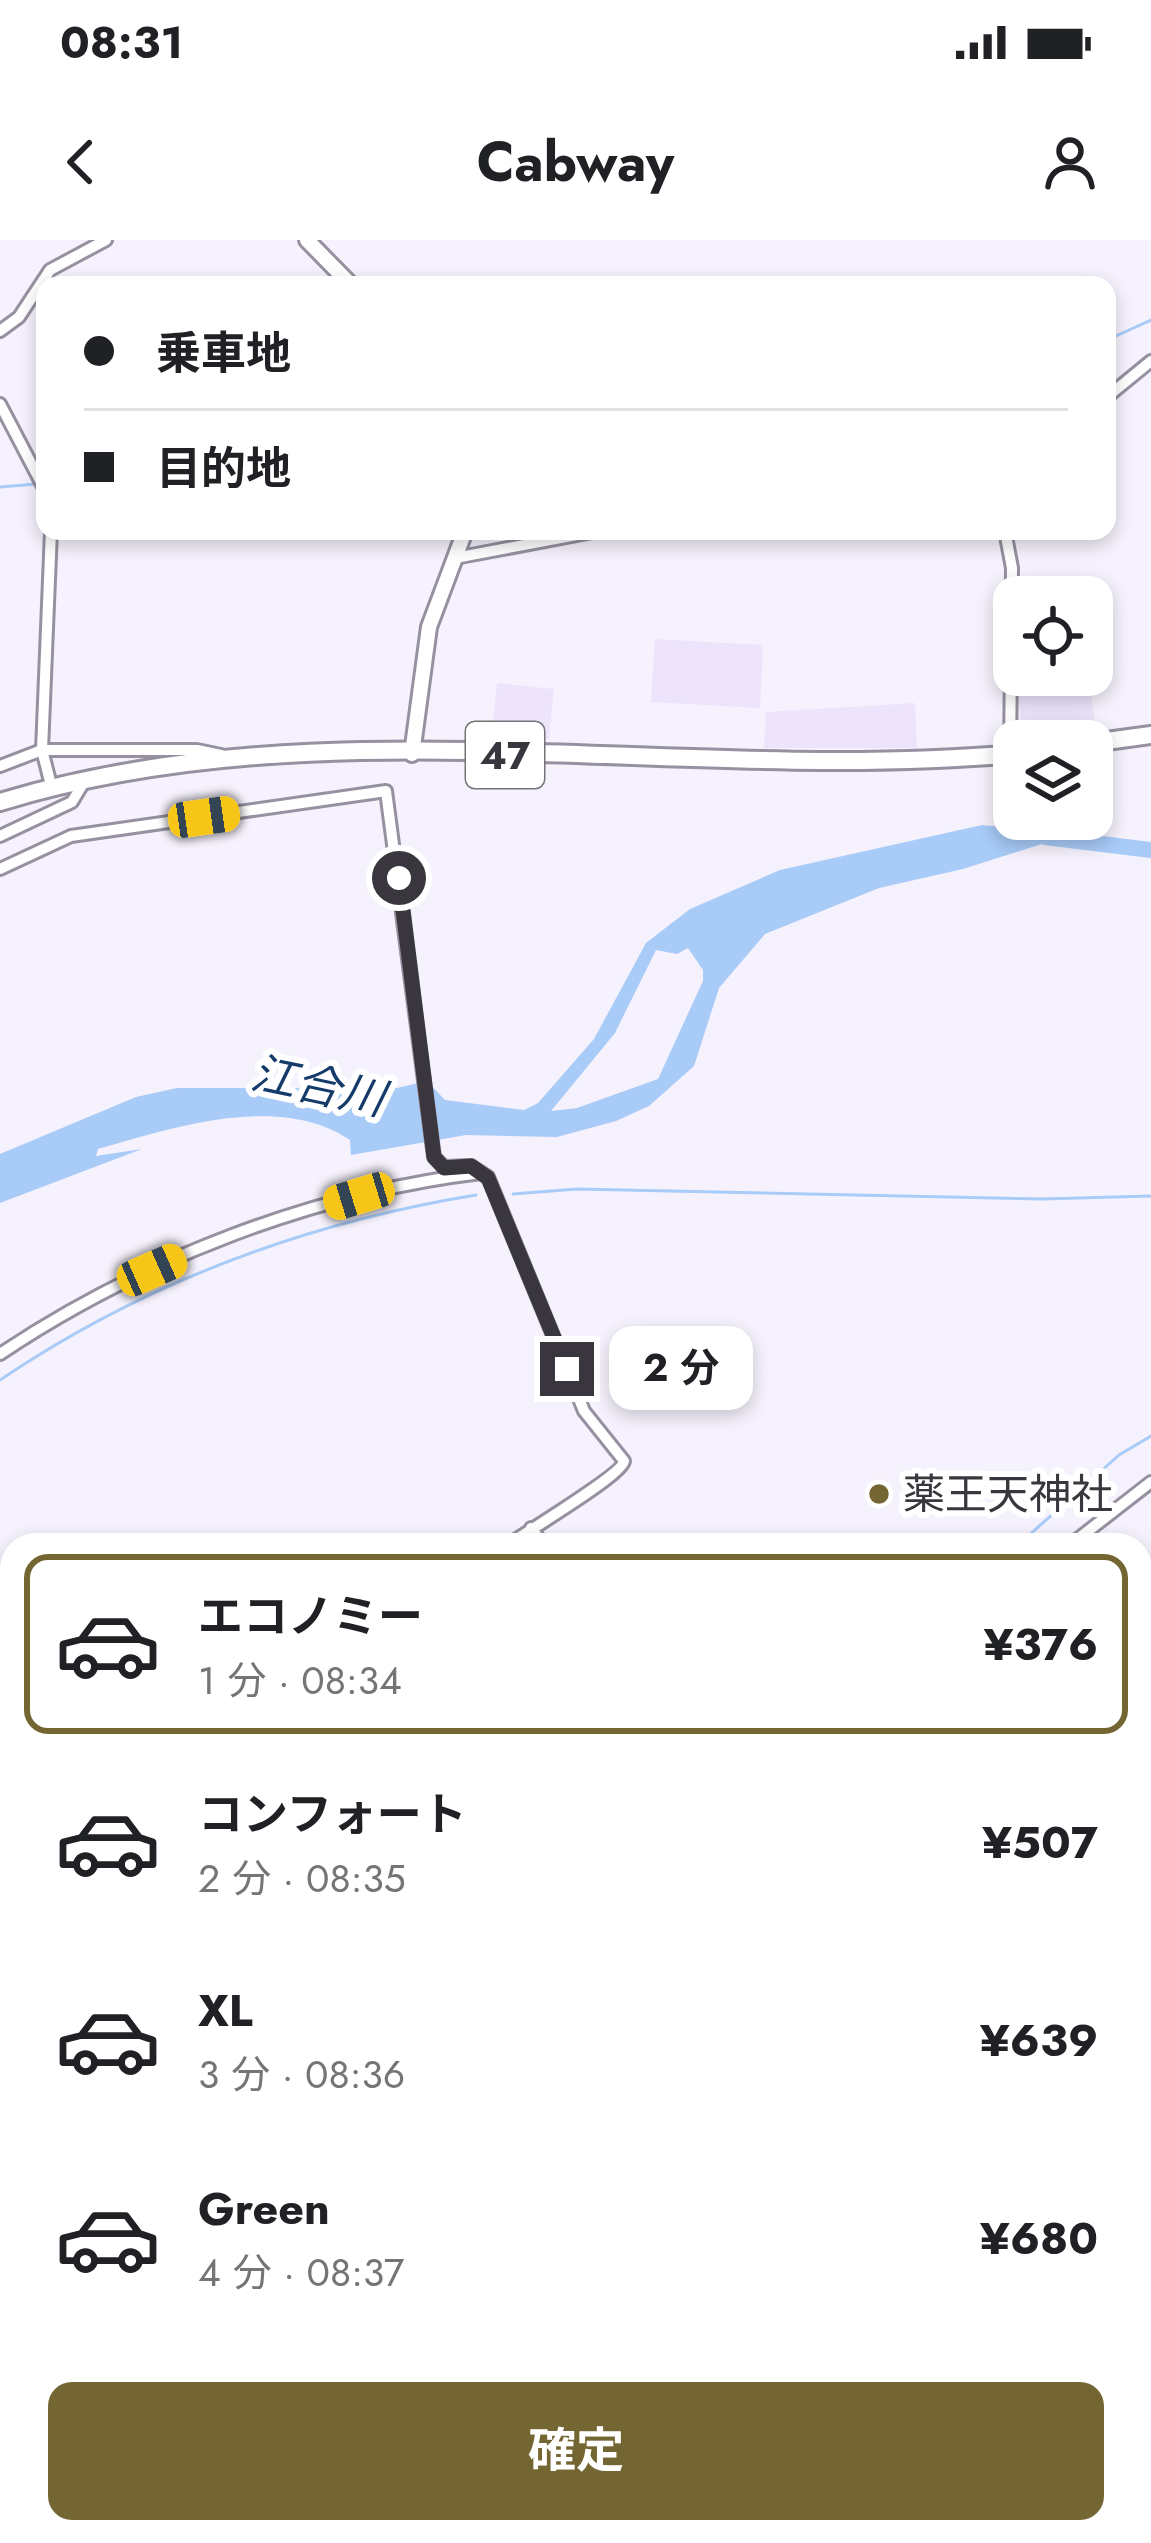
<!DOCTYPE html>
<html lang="ja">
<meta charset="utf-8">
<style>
:root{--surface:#fff;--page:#f2f2f2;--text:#202124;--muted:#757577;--line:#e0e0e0;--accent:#746633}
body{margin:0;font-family:Jost,"Noto Sans JP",sans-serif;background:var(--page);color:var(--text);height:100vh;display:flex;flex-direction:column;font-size:45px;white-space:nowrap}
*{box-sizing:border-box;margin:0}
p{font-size:39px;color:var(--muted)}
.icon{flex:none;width:66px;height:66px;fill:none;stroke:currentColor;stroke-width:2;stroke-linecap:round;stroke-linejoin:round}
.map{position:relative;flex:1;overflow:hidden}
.sheet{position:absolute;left:0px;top:1293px;width:1152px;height:1011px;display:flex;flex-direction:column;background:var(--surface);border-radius:36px 36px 0 0;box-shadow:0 6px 18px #0003}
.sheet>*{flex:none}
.top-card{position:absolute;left:36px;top:36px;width:1080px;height:264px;border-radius:24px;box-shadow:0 6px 18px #0003;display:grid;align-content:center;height:264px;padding:0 48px;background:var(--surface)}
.tools{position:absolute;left:993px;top:336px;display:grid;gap:24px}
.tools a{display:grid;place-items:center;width:120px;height:120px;border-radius:24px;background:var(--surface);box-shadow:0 6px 18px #0003;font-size:60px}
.end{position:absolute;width:54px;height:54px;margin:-27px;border:15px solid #39373d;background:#fff;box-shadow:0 0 0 6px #fff}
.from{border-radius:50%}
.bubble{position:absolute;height:84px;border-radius:24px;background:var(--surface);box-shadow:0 6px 18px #0003;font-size:39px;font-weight:700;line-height:84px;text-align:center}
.car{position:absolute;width:36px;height:72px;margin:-36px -18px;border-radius:15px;box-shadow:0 0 9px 3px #0007;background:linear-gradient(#f5c518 24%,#345 0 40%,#f5c518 0 76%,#345 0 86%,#f5c518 0)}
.top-card b{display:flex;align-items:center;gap:42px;height:114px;font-size:45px}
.top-card b+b{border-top:3px solid var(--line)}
.top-card i{width:30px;height:30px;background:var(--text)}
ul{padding:21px 0 0;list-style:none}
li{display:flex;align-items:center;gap:36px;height:180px;margin:0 24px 18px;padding:0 24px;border:6px solid transparent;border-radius:24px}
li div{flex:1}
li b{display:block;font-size:45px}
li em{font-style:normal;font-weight:700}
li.active{border-color:var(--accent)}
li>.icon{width:108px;height:108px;stroke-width:1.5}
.button{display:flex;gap:24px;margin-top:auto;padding:24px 48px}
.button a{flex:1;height:138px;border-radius:24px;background:var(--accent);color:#fff;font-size:48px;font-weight:700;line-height:138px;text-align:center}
.status{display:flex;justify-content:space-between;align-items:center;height:84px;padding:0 60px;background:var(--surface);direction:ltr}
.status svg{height:33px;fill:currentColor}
header{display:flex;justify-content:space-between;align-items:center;height:156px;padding:0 48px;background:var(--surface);font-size:54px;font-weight:700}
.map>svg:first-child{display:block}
.built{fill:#ede4fc}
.forest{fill:#83c87f}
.water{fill:#a8cbf8;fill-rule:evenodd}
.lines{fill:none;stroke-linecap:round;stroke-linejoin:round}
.stream{stroke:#a8cbf8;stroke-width:3}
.river{stroke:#a8cbf8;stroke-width:16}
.minor-casing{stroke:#9690a0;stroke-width:16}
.major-casing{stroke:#9690a0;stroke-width:20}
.highway-casing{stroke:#9690a0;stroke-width:22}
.minor{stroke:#fff;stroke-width:10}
.major{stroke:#fff;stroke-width:14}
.highway{stroke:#fff;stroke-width:16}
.route{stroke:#39373d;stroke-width:15}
.poi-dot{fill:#746633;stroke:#fff;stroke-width:4.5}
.labels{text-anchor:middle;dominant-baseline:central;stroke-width:12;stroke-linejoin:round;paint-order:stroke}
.shield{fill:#fff;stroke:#747377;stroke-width:3}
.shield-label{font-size:39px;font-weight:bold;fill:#39373d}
.poi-label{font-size:42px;fill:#39373d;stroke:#fff;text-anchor:start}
.water-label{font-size:45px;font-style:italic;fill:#143b6a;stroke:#fff}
</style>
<div class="status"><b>08:31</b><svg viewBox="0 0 49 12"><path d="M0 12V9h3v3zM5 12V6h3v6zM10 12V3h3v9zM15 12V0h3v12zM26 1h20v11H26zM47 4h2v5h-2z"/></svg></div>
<header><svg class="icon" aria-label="back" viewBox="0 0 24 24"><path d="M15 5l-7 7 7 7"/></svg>Cabway<svg class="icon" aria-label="person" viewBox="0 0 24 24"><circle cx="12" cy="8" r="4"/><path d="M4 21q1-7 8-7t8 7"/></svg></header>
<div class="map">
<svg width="1151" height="2303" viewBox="0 0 1151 2303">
<rect width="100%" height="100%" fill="#f6f2fd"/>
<g class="built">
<path d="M655,399L763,405L760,468L651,462Z"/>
<path d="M1015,435H1088L1096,488L1024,499Z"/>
<path d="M497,443L554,449L549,499L492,493Z"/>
<path d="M915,463L917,508H764L766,472Z"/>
</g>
<g class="forest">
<path d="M1151,1404V1704L1140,1672V1405Z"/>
<path d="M1151,1789V1959L1140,1975V1790Z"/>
</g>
<path class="water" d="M982,585L1073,594L963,629L879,648L765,694L719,748L694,826L649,866L616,881L557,897L466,895L351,915L350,900C279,852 172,888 98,909L96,916L142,909L0,963V914L136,857L177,848H397L427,841L445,860L524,870L538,863L594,799L646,703L690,669L780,630ZM688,708L703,730V741L658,839L577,868L551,871L615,793L656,710L677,714Z"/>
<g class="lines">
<g class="stream">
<path d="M1107,100L1151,80"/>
<path d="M0,247L37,244"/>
<path d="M513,954L577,949L1042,959L1151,956"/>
<path d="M0,1140C144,1043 305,983 476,955"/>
<path d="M1018,1305L1119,1215L1151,1196"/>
<path d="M0,1888L12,1890"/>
<path d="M1009,2292L1024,2303"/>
</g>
<path class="river" d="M1045,597L1151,610"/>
<defs>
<g id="minor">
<path d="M0,91L19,77L50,30L106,0"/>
<path d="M1107,157L1151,121"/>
<path d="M0,164L45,250"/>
<path d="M40,238L45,217"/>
<path d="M51,291L42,510L52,549"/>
<path d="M1005,291L1012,328L1010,514"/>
<path d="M455,318L598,291"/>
<path d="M0,526L42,510H197L221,515"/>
<path d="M0,596L72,562L84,542"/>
<path d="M0,629L71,596L386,551L434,917L444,927L471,926L488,937L584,1171L624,1221C622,1235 529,1290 508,1305"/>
<path d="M0,1114C141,1020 313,953 481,933"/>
<path d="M531,1288L544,1305"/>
<path d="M1070,1305L1151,1242"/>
<path d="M0,1434H12"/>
<path d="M0,1532L12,1483"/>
<path d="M1140,1555L1151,1554"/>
<path d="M0,1692L12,1689"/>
<path d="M0,2267L12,2274"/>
<path d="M40,2292L61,2303"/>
<path d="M396,2303L399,2292"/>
</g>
<g id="major">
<path d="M307,0L351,45"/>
<path d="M412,514L429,387L465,291"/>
</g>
<g id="highway">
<path d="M1092,503L1151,495"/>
<path d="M0,562C328,462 679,544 1014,514"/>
</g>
</defs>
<use href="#minor" class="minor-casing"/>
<use href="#major" class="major-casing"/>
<use href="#highway" class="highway-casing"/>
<use href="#minor" class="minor"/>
<use href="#major" class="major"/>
<use href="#highway" class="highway"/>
</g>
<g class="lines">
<path class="route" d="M399,638L434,917L444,928L471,926L488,938L567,1129"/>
</g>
<circle class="poi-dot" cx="879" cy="1254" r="12"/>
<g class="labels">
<rect class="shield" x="466" y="482" width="78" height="66" rx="9"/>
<g class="shield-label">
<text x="505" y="515">47</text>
</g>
<g class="poi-label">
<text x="903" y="1254">薬王天神社</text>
</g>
<g class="water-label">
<text transform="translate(318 846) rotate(12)">江合川</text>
</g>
</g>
</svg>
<div class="tools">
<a><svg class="icon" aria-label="locate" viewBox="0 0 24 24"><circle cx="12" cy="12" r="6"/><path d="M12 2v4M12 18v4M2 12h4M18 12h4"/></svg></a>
<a><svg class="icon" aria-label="layers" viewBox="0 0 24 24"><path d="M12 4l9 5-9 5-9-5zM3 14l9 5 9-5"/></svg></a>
</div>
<i class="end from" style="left:399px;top:638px"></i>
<i class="end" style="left:567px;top:1129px"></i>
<div class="bubble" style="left:609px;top:1086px;width:144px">2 分</div>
<i class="car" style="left:204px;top:577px;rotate:82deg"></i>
<i class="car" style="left:359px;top:956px;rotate:253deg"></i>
<i class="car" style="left:152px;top:1030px;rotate:66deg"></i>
<div class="top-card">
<b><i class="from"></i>乗車地</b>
<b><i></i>目的地</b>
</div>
<section class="sheet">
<ul>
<li class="active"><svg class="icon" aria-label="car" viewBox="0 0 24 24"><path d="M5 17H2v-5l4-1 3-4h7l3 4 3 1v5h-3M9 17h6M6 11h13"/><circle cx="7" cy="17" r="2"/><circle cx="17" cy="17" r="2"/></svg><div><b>エコノミー</b><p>1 分 · 08:34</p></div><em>¥376</em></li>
<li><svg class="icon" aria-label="car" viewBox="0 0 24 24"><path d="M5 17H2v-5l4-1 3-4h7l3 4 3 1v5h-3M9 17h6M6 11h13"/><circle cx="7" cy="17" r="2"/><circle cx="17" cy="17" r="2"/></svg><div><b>コンフォート</b><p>2 分 · 08:35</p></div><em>¥507</em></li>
<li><svg class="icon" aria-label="car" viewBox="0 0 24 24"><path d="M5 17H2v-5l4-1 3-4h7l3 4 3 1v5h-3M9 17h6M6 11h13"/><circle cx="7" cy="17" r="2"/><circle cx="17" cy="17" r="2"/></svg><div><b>XL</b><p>3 分 · 08:36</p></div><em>¥639</em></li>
<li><svg class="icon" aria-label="car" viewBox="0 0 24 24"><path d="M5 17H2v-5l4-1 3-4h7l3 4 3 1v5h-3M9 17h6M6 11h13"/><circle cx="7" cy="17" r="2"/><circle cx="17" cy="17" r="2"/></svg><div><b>Green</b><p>4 分 · 08:37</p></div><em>¥680</em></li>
</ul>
<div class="button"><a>確定</a></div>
</section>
</div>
